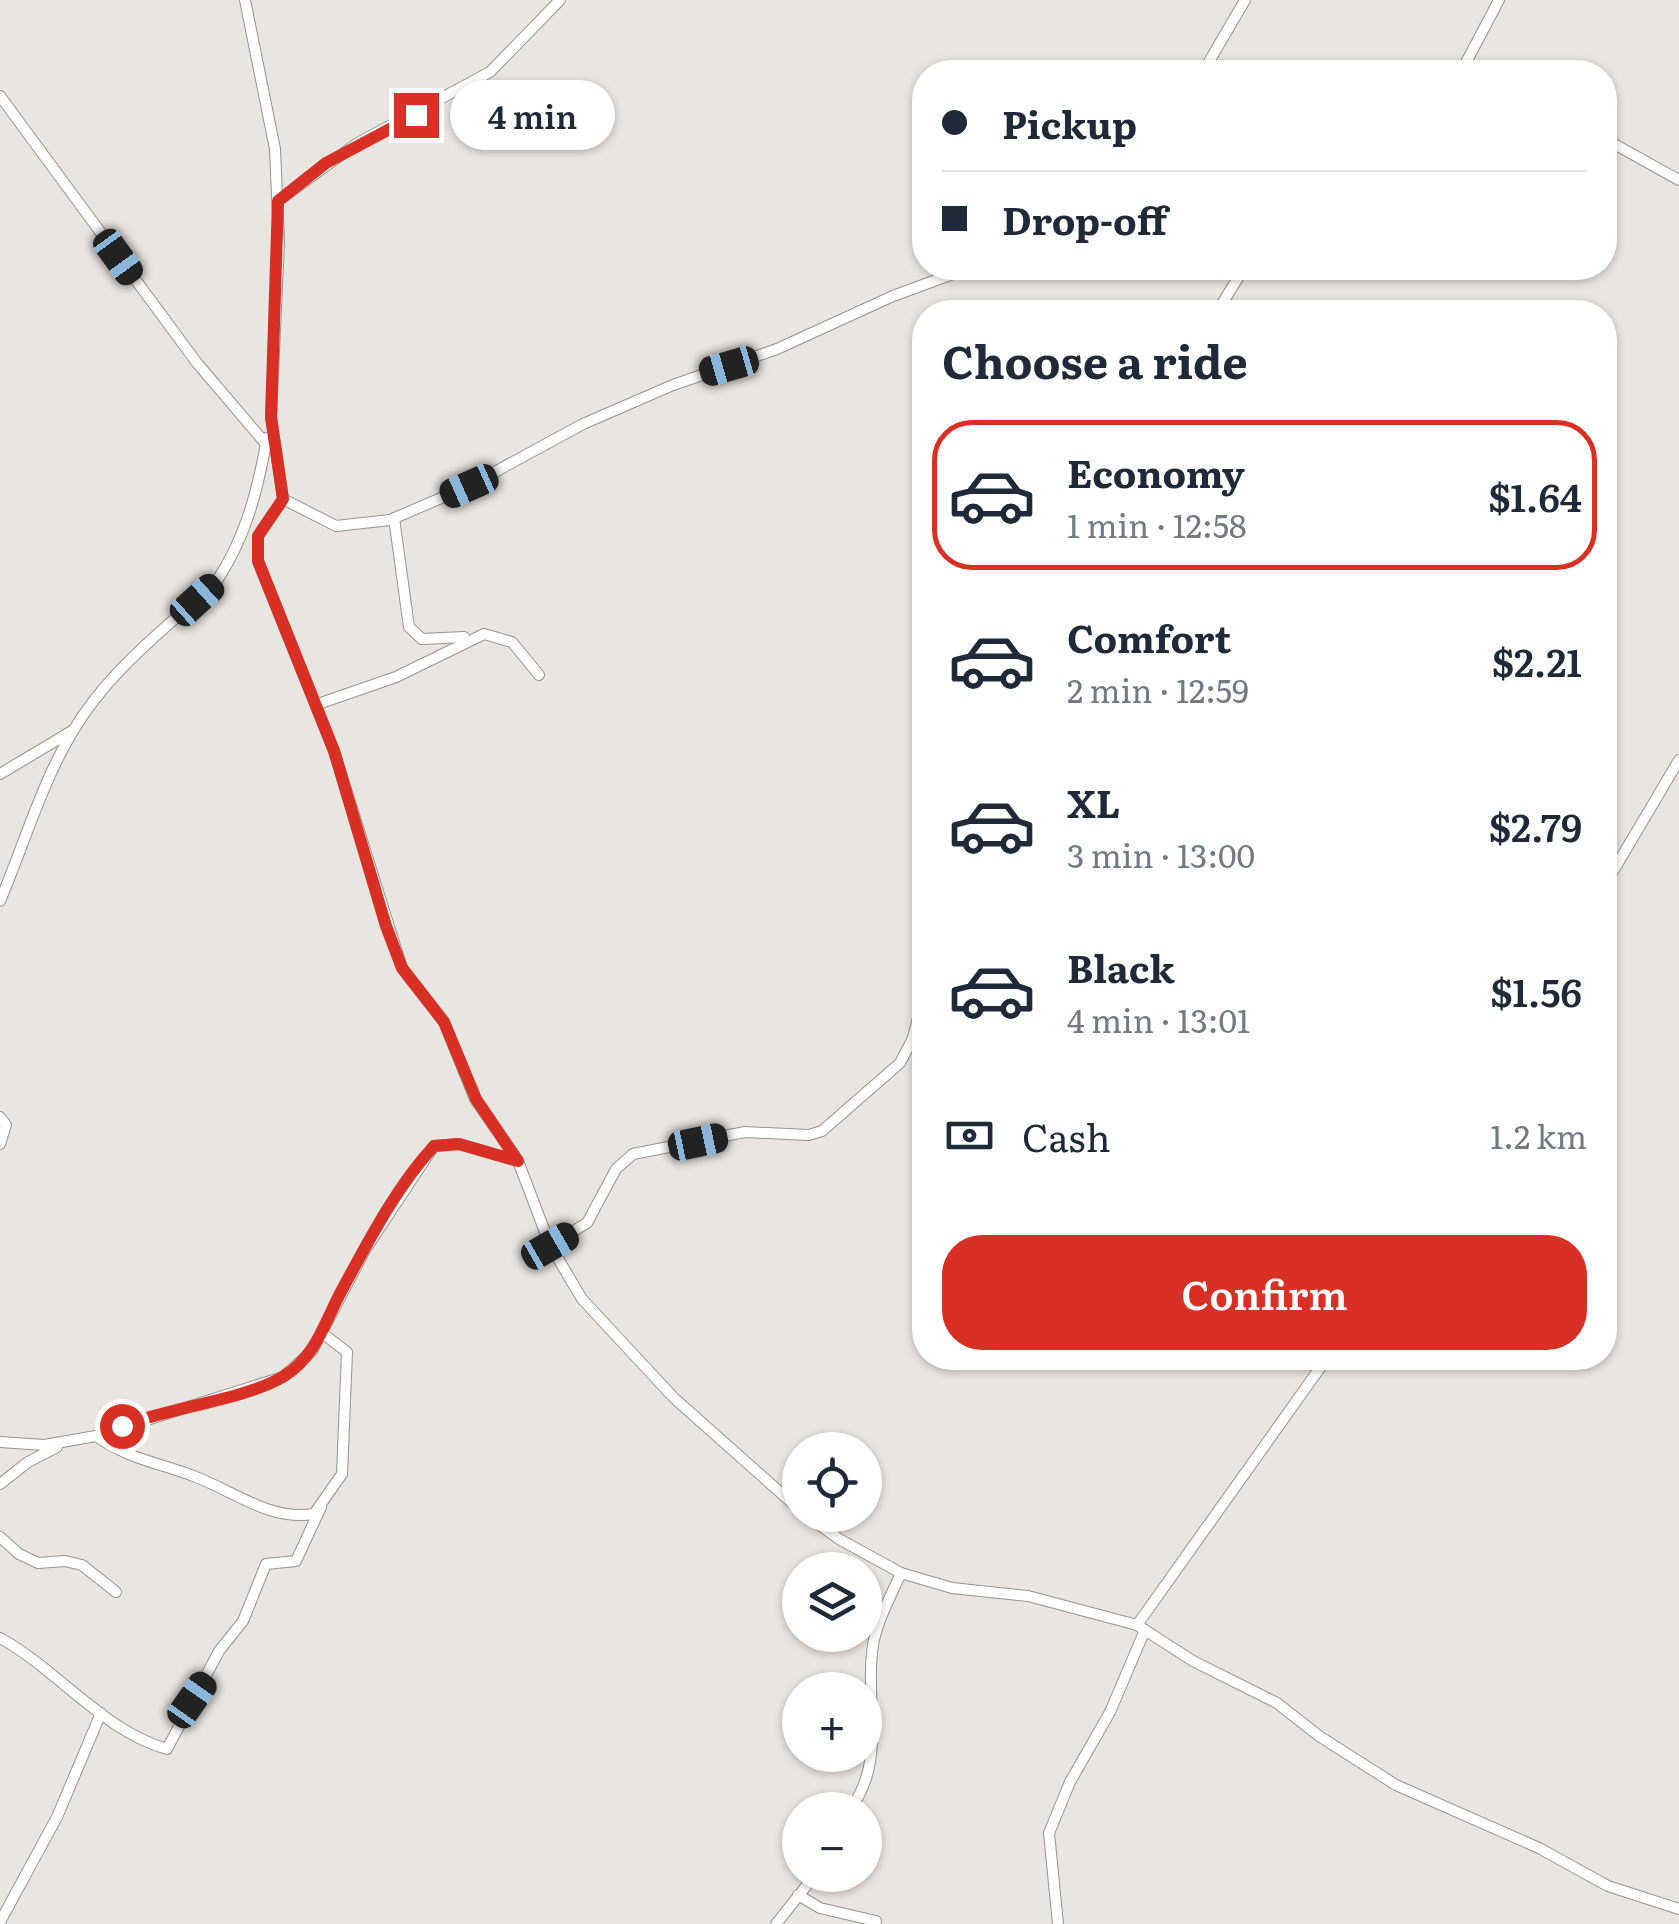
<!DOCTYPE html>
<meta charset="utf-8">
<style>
:root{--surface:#fff;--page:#f6f6f7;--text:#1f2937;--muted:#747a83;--line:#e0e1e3;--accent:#d93025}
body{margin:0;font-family:Literata,serif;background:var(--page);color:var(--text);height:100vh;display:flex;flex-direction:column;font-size:38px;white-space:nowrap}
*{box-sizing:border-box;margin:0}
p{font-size:32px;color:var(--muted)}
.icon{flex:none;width:55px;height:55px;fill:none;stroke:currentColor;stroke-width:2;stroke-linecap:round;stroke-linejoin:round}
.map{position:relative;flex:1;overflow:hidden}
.panel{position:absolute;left:912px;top:300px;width:705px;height:1070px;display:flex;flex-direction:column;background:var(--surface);border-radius:40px;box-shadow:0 2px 8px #0004}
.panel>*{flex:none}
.banner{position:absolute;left:912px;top:60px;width:705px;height:220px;border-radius:40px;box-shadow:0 2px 8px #0004;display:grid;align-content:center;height:220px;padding:0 30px;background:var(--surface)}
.buttons{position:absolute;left:782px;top:1432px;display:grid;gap:20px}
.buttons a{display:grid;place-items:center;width:100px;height:100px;border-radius:50%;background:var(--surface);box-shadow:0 2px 8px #0004;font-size:50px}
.end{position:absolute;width:45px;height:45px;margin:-22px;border:12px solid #d93025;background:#fff;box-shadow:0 0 0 5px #fff}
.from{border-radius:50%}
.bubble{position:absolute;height:70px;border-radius:35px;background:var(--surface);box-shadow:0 2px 8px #0004;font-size:32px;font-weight:600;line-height:70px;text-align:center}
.car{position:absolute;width:30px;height:60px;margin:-30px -15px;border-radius:12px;box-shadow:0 0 8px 2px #0007;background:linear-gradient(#222 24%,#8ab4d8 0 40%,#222 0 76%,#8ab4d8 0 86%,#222 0)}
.banner b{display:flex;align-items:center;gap:35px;height:95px;font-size:38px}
.banner b+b{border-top:2px solid var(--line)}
.banner i{width:25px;height:25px;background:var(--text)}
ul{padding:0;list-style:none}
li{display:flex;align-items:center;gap:30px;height:150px;margin:0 20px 15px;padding:0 10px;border:5px solid transparent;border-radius:40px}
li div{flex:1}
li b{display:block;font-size:38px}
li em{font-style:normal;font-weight:600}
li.active{border-color:var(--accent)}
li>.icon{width:90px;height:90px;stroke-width:1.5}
h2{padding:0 30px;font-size:45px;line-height:120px}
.pay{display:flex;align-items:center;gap:25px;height:110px;padding:0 30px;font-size:38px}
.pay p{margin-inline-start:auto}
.cta{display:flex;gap:20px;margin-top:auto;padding:20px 30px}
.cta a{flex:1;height:115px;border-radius:40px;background:var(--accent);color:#fff;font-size:40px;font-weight:600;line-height:115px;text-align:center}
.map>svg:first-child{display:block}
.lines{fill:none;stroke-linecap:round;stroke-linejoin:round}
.minor-casing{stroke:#96928e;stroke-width:12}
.minor{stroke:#fff;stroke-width:10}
.route{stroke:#d93025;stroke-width:12}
</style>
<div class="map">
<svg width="1679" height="1924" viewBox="0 0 1679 1924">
<rect width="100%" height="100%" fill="#e9e5e1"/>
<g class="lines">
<defs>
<g id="minor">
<path d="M245,0L275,149L279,242L271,417L283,499L258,536V561L334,751L402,968L444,1022L475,1099L518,1161L550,1245L582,1299L674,1398L800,1510"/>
<path d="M1203,72L1245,0"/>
<path d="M1461,72L1499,0"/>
<path d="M0,96L197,363L266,444"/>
<path d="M1605,139L1679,180"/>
<path d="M278,201L356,144L490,72L560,0"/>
<path d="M1217,312L1244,268"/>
<path d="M283,499L336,526L390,520L469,486L583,424L673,385L777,349L893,296L969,268"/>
<path d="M394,518L409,627L422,639L464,637"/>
<path d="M318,704L396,677L484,634L512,642L539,675"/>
<path d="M0,774L72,731"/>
<path d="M1605,885L1679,760"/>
<path d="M0,901C24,845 41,784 73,731C109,670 165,629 216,582C246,538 258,489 267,438"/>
<path d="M0,1117L6,1125L0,1144"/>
<path d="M550,1245L587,1223L616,1169L633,1154L745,1132L809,1135L822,1131L900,1063L913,1038L925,990"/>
<path d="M96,1436C128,1459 160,1463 196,1477C235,1492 270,1521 314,1514L342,1474L347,1352L322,1333"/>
<path d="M0,1442L44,1445L96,1436L283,1377L312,1351L365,1250L434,1146L459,1144L518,1161"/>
<path d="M0,1484L28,1462L57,1447"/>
<path d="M806,1515L839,1539L901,1573L952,1588L1028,1596L1137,1625L1193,1661L1277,1703L1319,1736L1396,1785L1539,1848L1608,1886L1679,1909"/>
<path d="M0,1537L19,1554L38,1563L65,1561L82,1565L116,1592"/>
<path d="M1137,1625L1327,1358"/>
<path d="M0,1638C57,1669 103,1731 167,1749L219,1651L243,1621L266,1564L296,1561L321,1507"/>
<path d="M850,1810C886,1760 866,1710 872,1653C874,1626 890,1598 901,1573"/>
<path d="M798,1895L820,1908L876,1921"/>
<path d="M0,1922L57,1817L101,1713"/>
<path d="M776,1924L815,1875"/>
<path d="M1058,1924L1049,1833L1070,1782L1110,1712L1145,1630"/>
</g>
</defs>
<use href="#minor" class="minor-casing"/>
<use href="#minor" class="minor"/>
</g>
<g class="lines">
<path class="route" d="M122,1426C167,1408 248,1399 284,1376C317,1356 325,1320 343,1288C369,1240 397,1186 434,1146L459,1144L518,1161L476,1099L444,1022L402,968L386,926L334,751L258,561V536L283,499L271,417L278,201L326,163L416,115"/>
</g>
</svg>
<div class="buttons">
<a><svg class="icon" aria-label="locate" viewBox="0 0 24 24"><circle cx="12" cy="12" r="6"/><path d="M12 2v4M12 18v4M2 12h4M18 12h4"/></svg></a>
<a><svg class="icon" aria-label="layers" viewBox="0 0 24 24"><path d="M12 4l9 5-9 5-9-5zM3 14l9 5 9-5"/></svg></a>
<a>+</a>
<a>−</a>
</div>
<i class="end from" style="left:122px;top:1426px"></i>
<i class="end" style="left:416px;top:115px"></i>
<div class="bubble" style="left:450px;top:80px;width:165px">4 min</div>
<i class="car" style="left:118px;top:257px;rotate:144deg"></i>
<i class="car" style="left:729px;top:366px;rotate:254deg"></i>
<i class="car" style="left:469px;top:486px;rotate:246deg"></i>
<i class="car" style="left:197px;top:600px;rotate:48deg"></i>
<i class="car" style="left:698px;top:1142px;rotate:78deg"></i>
<i class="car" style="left:550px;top:1246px;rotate:60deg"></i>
<i class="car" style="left:192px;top:1700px;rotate:35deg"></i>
<div class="banner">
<b><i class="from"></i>Pickup</b>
<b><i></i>Drop-off</b>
</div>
<section class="panel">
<h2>Choose a ride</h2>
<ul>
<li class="active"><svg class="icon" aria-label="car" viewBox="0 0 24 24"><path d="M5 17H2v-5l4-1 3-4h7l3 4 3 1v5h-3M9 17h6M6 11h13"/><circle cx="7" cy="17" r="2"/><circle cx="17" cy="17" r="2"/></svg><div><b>Economy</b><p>1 min · 12:58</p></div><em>$1.64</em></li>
<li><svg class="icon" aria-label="car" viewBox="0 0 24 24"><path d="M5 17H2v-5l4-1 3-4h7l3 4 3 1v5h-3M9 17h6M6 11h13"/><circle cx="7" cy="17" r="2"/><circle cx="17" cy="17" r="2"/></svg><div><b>Comfort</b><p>2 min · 12:59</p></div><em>$2.21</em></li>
<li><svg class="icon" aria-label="car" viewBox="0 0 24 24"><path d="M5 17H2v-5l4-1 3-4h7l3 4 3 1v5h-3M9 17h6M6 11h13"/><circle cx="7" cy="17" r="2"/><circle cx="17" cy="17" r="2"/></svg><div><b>XL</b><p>3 min · 13:00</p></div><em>$2.79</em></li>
<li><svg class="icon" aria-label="car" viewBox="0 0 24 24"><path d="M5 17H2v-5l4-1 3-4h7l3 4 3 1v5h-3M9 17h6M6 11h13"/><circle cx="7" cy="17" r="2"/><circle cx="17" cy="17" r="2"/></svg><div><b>Black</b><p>4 min · 13:01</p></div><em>$1.56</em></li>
</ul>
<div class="pay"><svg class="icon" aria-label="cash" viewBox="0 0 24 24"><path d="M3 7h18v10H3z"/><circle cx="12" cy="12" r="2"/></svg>Cash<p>1.2 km</p></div>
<div class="cta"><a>Confirm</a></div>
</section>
</div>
